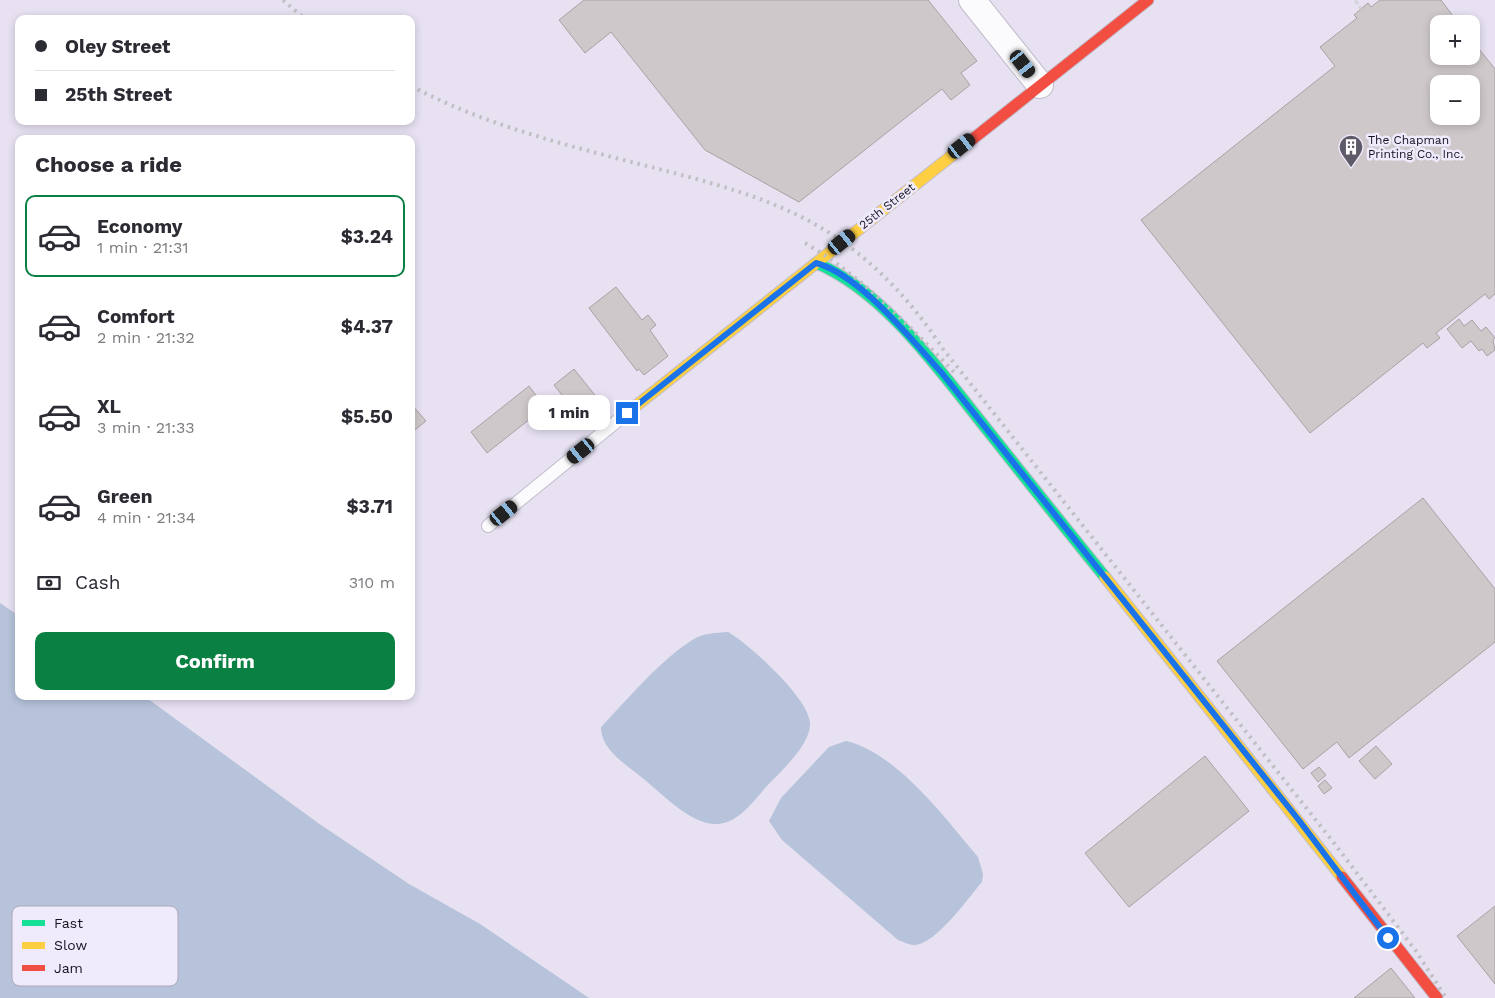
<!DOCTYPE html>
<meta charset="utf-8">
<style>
:root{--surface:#fff;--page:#f2f2f3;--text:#2b2b33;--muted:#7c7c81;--line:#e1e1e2;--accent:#0b8043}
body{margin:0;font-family:"Work Sans",sans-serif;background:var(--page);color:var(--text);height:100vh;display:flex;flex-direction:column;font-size:19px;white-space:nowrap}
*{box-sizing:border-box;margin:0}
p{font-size:16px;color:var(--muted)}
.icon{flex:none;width:28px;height:28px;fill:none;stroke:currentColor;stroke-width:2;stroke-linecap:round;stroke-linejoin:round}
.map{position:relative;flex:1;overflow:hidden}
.details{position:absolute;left:15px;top:135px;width:400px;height:565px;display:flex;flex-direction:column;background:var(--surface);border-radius:10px;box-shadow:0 2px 8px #0003}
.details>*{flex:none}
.guide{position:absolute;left:15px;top:15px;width:400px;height:110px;border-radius:10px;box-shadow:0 2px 8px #0003;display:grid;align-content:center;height:110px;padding:0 20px;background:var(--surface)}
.buttons{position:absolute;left:1430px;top:15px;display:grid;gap:10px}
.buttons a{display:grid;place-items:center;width:50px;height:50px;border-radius:10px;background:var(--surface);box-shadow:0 2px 8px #0003;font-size:25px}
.end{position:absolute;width:22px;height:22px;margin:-11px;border:6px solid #1a73e8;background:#fff;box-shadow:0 0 0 2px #fff}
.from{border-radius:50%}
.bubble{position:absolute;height:35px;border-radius:10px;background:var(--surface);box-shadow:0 2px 8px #0003;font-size:16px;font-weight:700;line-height:35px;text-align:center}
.car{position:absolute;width:15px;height:30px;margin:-15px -8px;border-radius:6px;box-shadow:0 0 4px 1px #0007;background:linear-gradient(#222 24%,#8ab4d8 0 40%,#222 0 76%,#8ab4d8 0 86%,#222 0)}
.guide b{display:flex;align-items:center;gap:18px;height:48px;font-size:19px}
.guide b+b{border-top:1px solid var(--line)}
.guide i{width:12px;height:12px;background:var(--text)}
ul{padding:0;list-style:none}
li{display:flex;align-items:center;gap:15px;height:82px;margin:0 10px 8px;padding:0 10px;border:2px solid transparent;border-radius:10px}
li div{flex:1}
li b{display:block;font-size:19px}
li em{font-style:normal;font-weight:700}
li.on{border-color:var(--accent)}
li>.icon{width:45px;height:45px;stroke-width:1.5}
h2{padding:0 20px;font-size:22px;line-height:60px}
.pay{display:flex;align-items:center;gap:12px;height:55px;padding:0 20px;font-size:19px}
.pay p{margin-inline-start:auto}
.primary-button{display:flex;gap:10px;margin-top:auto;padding:10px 20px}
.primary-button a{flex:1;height:58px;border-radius:10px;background:var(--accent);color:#fff;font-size:20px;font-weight:700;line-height:58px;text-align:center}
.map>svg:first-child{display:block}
.water{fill:#b6c3da}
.building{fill:#cec8ca;stroke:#a8a2a4;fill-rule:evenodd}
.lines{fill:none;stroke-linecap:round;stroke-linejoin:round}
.lane-casing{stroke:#c2bdcb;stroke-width:14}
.street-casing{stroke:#c2bdcb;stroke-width:28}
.fast-casing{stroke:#c2bdcb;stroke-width:13}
.slow-casing{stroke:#c2bdcb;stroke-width:13}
.jam-casing{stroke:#c2bdcb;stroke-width:13}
.path{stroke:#d4d3d8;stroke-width:3;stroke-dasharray:5 2.5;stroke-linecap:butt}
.lane{stroke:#fbfafd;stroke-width:12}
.street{stroke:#fbfafd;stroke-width:26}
.fast{stroke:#16e098;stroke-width:11}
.slow{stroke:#ffcf43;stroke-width:11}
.jam{stroke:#f24e42;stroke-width:11}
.rail{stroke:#c1bfc3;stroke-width:4;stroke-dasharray:2.5 5;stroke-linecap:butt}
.route{stroke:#1a73e8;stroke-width:6}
.labels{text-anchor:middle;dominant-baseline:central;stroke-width:5;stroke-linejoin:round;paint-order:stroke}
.poi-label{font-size:12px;fill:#15121c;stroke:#efeafc;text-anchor:start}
.street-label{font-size:12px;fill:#15121c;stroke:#efeafc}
.key{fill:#efeafc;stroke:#aea9b9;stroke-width:1}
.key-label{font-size:14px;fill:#15121c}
</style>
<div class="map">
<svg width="1495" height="998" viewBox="0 0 1495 998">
<rect width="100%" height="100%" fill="#e7e1f2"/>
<g class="water">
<path d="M0,603L19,616V696H144L318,823L409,884L480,924L589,998H0Z"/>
<path d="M728,632C749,644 809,698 810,723C811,745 780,772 766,787C754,801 739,822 719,824C690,826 661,792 640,776C624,763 601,749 601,727C626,701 663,657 694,639C704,633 716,633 728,632Z"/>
<path d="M846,741C897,753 945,818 978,857L983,874L982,882C968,898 935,946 913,945C909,945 902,941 898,940L782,840L769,821L781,798L829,747Z"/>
</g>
<g class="building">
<path d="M584,0H928L977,61L961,73L970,85L951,100L942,89L799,202L705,150L611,32L585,53L559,20Z"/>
<path d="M1380,0H1441L1459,24H1439V56H1471V39L1495,69V294L1489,299L1485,294L1436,333L1440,338L1427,348L1423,343L1310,433L1141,220L1335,66L1320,47L1357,18L1354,15L1368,3L1371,7ZM1439,84H1471V116H1439Z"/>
<path d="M616,287L642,320L648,315L656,325L650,330L668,356L644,375L639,369L637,371L589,308Z"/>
<path d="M1459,319L1464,326L1472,320L1481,331L1486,327L1495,338L1493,340L1495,350L1487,356L1482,349L1479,351L1471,341L1462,348L1447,329Z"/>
<path d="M574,369L598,399L578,415L554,385Z"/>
<path d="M529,386L545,407L487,453L471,432Z"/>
<path d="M411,404L426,421L411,433Z"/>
<path d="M1423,498L1495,589V642L1349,758L1337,742L1303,769L1217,661Z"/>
<path d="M1376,746L1392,764L1375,779L1359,761Z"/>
<path d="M1205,756L1249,811L1129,907L1085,853Z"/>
<path d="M1319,767L1326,775L1318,782L1311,773Z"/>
<path d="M1325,780L1332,788L1324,794L1318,786Z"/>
<path d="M1495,906V984L1457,936Z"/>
<path d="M1391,968L1415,998H1354Z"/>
</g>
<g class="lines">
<defs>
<path id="lane" d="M488,526L627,413"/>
<path id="street" d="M972,0L1040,85"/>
<path id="fast" d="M816,263C885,291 943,375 989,432C1027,480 1066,529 1105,577"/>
<g id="slow">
<path d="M627,413L969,142"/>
<path d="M1105,577L1342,877"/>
</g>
<g id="jam">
<path d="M969,142L1148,0"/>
<path d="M1342,877L1437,998"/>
</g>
</defs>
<use href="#lane" class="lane-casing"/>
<use href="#street" class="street-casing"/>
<use href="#fast" class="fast-casing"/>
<use href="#slow" class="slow-casing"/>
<use href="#jam" class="jam-casing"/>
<path class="path" d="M1355,0L1361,9"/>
<use href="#lane" class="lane"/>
<use href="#street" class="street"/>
<use href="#fast" class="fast"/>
<use href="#slow" class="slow"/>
<use href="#jam" class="jam"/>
<g class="rail">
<path d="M283,0L305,19"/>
<path d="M411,86C487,126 569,146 651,167C705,181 761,195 811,222C866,252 909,297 943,349L1334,843L1416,951L1446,998"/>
<path d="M805,243C863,277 907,324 954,372"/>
</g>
</g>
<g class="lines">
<path class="route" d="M627,413L816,263C860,275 910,338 941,372L1298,819L1388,938"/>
</g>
<defs>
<symbol id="building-pin" viewBox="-11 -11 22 30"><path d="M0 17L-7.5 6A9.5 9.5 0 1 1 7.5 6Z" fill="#5e5a67" stroke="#efeafc"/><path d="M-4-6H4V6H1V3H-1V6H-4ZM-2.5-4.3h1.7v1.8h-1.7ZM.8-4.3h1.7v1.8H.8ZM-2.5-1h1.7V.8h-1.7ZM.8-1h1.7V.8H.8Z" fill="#fff"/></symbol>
</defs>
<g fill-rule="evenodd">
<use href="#building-pin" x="1337" y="133" width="28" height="38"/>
</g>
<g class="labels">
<g class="poi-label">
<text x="1368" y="140">The Chapman<tspan x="1368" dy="14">Printing Co., Inc.</tspan></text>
</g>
<g class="street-label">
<text transform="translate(887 206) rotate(-38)">25th Street</text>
</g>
</g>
<rect x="12" y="906" width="166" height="80" rx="8" class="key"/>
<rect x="22" y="920" width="23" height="6" fill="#16e098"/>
<rect x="22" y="942" width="23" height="7" fill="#ffcf43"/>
<rect x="22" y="965" width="23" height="6" fill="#f24e42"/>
<g class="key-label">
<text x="54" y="928">Fast</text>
<text x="54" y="950">Slow</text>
<text x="54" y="973">Jam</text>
</g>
</svg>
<div class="buttons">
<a>+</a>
<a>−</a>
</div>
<i class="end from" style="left:1388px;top:938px"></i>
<i class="end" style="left:627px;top:413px"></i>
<div class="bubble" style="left:528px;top:395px;width:82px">1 min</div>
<i class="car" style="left:1023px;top:64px;rotate:142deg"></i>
<i class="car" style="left:962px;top:146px;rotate:52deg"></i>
<i class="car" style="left:842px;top:242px;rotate:51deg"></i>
<i class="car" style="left:581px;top:451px;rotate:231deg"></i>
<i class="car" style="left:504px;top:513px;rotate:51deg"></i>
<div class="guide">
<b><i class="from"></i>Oley Street</b>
<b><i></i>25th Street</b>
</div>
<section class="details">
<h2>Choose a ride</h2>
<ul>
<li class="on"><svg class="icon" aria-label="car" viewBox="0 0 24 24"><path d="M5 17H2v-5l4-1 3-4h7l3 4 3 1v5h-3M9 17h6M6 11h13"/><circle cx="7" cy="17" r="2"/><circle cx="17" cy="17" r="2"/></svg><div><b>Economy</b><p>1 min · 21:31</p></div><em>$3.24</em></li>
<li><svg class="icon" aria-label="car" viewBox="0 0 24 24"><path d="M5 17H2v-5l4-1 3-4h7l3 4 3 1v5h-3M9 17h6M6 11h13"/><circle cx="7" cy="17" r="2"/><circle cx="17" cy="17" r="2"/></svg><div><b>Comfort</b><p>2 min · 21:32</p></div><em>$4.37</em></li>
<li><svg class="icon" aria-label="car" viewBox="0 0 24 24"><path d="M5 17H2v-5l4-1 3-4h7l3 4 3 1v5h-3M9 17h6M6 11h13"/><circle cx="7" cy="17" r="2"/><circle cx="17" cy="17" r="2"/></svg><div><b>XL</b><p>3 min · 21:33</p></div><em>$5.50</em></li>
<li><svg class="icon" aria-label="car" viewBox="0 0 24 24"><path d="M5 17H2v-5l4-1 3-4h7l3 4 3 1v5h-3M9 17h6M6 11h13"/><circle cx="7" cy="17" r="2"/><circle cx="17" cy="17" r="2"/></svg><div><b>Green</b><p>4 min · 21:34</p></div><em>$3.71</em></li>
</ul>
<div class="pay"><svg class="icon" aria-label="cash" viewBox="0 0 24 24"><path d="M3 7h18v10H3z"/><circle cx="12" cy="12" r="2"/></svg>Cash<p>310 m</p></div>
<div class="primary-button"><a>Confirm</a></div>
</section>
</div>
